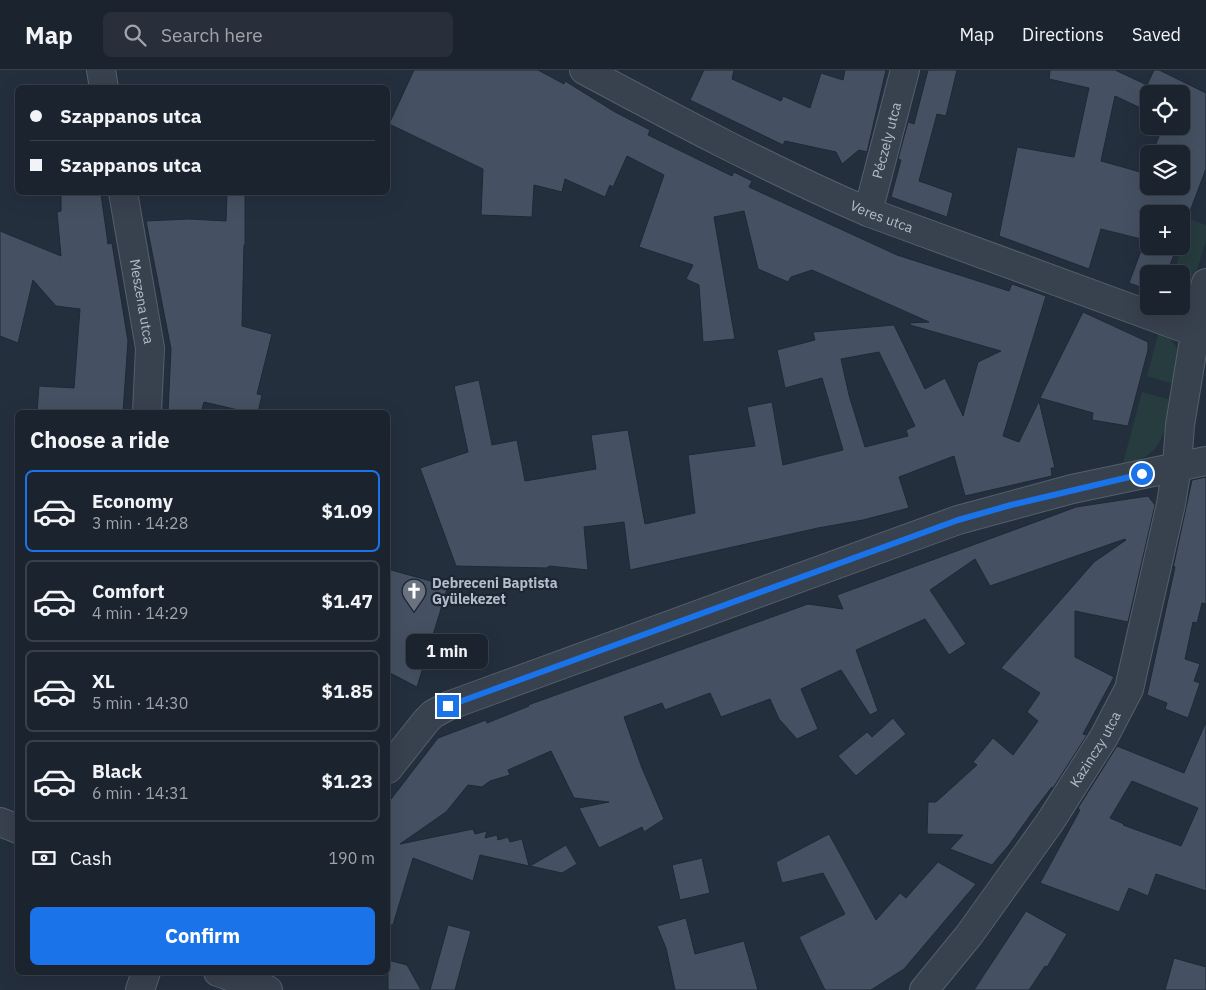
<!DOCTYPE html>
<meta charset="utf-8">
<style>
:root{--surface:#1b232e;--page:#282f3a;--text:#f1f3f6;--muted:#a0a4aa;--line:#39404a;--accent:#1a73e8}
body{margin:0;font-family:"IBM Plex Sans",sans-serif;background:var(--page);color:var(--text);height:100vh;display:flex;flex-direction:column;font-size:19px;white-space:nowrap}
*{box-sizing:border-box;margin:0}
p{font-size:16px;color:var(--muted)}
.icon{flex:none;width:28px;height:28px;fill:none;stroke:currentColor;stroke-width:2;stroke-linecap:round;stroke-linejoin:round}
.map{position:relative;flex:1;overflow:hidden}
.details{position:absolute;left:15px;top:340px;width:375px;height:565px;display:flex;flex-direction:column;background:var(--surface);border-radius:8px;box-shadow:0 5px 20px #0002,0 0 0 1px var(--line)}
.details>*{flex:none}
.guide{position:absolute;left:15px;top:15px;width:375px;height:110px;border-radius:8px;box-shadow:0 5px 20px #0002,0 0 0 1px var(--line);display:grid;align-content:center;height:110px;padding:0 15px;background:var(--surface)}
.controls{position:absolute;left:1140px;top:15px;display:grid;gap:10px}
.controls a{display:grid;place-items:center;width:50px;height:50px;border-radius:8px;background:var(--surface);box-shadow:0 5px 20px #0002,0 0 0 1px var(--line);font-size:25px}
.end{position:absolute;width:22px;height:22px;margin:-11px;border:6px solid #1a73e8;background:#fff;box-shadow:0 0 0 2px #fff}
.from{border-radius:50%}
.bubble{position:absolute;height:35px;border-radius:8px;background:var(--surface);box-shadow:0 5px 20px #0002,0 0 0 1px var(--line);font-size:16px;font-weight:700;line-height:35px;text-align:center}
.guide b{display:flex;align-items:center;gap:18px;height:48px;font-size:19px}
.guide b+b{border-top:1px solid var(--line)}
.guide i{width:12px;height:12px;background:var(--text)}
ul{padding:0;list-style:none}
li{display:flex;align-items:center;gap:15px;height:82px;margin:0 10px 8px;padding:0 5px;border:2px solid var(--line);border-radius:8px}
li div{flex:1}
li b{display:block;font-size:19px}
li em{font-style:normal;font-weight:700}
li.on{border-color:var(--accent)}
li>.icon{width:45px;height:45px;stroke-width:1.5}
h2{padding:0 15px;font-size:22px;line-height:60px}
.pay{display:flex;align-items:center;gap:12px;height:55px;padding:0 15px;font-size:19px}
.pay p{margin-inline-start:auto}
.button{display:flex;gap:10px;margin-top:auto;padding:10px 15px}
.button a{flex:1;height:58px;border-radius:8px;background:var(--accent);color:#fff;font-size:20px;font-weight:700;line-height:58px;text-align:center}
header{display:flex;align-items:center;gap:30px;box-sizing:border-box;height:70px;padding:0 25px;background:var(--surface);border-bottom:1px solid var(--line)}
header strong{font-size:24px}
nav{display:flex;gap:28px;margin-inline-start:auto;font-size:18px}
.search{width:350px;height:45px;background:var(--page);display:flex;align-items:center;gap:12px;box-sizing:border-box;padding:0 18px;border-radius:8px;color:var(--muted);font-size:19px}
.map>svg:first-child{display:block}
.green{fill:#263c3f}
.building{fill:#455162;stroke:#1f2835;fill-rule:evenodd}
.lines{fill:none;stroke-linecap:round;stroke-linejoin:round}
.minor-casing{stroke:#565f6c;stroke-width:30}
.minor{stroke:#38414e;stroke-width:28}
.route{stroke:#1a73e8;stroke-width:6}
.labels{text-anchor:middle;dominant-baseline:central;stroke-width:4.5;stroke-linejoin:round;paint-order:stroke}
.street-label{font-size:14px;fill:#b4bcc9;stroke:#1d2633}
.poi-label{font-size:14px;font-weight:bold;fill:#b4bcc9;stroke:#1d2633;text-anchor:start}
</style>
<header>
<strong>Map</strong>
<div class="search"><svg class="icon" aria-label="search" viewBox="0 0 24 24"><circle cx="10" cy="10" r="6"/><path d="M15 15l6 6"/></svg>Search here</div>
<nav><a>Map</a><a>Directions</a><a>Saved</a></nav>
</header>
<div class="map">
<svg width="1206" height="920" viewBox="0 0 1206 920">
<rect width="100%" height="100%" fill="#242f3e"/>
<g class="green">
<path d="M1192,150L1206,155V171L1187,231L1181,230V204H1173Z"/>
<path d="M1159,261C1185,276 1178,288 1174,314L1147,306Z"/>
<path d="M1142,322L1171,330C1163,370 1163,383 1122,397Z"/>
</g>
<g class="building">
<path d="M414,0H538L564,14L565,11L615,42L650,60L648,65L732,106L734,102L752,111L749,117L897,185L1009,221L1012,214L1046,226L1003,366L1019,372L1039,331L1055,398H1051L1052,406L965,426L954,386L899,407L909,438L863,450L818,458L630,500L624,452L584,457L588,500L549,496L547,498L456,496L420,398L468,382L454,316L479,310L492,375L517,370L525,411L596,399L591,365L628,360L645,454L695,443L688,385L755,376L747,337L772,332L783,395L843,380L822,308L785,318L777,280L815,270L813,262L894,255L925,319L945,308L963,346L978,292L1001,281L910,255V253L929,252L812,200L791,207L788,212L758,199L744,141L714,147L735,269L703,272L699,215L686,209L693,195L639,177L664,105L627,86L613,117L610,115L605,127L565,109L562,122L534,115L532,147L481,145L483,99L389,54ZM879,282L915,356L906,360L908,366L865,377L849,325L841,289Z"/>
<path d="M704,0H734L732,9L781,31L783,26L810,38L821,3L843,10L845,0H886L867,82L859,80L842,94L836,82L785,71L783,75L690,30Z"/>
<path d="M928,0H957L946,46L937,44L919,111L953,123L947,147L891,127L901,90L898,89L908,52L914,54Z"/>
<path d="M1050,0H1115L1147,15L1154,0H1159L1206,23V99L1181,165V144H1149V176H1177L1167,204H1149V220L1129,213L1145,170L1101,159L1089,199L999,166L1017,77L1074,87L1089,18L1049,9ZM1149,24H1181V56H1163L1152,84H1181V116H1149V90L1144,103L1101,91L1115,26L1149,42Z"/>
<path d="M227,122H245V175H244L242,256L272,264L257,324L262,325L258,342H247L204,332L201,342H168L171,279L146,151L189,149L226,151Z"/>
<path d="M101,124L108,174L112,173L128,271L123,342H37L39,316L74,318L80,239L56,236L33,210L18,273L0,266V161L61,186L57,142L61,141V125Z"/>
<path d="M1083,242L1148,272V280L1128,356L1092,350L1093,343L1040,328Z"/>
<path d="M1206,407V534L1202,533L1197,553L1193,552L1185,589L1200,594L1194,611L1200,613L1188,648L1165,639L1167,633L1147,625L1175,497L1174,496L1173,498L1192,410Z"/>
<path d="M1148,426L1155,435L1128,552L1075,541V587L1114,607L1083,664L1087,665L1053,718L1052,717L1034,740L1009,775L992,795L950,779L963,765L927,764L928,732H936L977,695L973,692L993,668L1013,685L1038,651L1027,642L1040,623L1001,598L1094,492L1126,470L1125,469L990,516L975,489L930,520L966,574L949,585L925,549L856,580L878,641L870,645L841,600L801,619L818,659L797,669L779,649L770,629L721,647L710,623L665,640L662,633L624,647L642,698L664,749L644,762L642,757L599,778L579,738L609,732L574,728L551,681L508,700L510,705L490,711L482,717L468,715L446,742L400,774L473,759L475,764L487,761L485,768L497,765L498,770L508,767L510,772L522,769L529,796L480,785L473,811L413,788L393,855H388V733L438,668L486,650L487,653L529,636L528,635L808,534L843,539L837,525L1060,443L1076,437Z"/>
<path d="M388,499L448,516L417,617L388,602Z"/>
<path d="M893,648L906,664L856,706L838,686L867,662L872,667Z"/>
<path d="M1206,652V821L1156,804L1148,826L1129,818L1119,842L1040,813L1080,740L1078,738L1117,676L1184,703ZM1132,711L1198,738L1181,776L1123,755L1124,754L1110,748Z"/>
<path d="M829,764L876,850L900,823L906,828L938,792L976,814L904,899L871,920H825L799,867L845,844L823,803L782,813L776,792Z"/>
<path d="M566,775L577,794L562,803L530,796Z"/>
<path d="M702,788L710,823L680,830L672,795Z"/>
<path d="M1026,841L1067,864L1047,897L1045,896L1029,920H974Z"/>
<path d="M686,848L695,884L744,871L758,920H675L666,878L657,856Z"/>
<path d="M448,855L471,861L455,920H430Z"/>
<path d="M1174,888L1206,897V920H1165Z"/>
<path d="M388,890L407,895L421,920H388Z"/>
</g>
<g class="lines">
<defs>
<g id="minor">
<path d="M101,0L104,18"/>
<path id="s1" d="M584,0C677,50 771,100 868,142L1195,262"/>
<path id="s2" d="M123,122L150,278L147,342"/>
<path id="s3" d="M868,142L905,0"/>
<path d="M388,699L426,651L433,644L448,636L958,450L1072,419L1206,391"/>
<path d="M0,752L18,759"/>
<path d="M218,902L268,920"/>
<path d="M140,920L146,902"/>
<path id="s4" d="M924,920L969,865L1050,752L1104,667L1129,619L1171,434L1177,396L1180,355L1199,240L1206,213"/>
</g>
</defs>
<use href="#minor" class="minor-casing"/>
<use href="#minor" class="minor"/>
</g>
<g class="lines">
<path class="route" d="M448,636L958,450L1011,435L1142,404"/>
</g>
<defs>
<symbol id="church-pin" viewBox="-11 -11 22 30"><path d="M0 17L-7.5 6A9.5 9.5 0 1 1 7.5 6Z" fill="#6b7280" stroke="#1d2633"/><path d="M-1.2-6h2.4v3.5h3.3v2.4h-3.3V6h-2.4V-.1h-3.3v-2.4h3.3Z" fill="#fff"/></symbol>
</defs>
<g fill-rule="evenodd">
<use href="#church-pin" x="400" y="507" width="28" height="38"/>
</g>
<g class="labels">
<g class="street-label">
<text stroke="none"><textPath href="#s3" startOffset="74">Péczely utca</textPath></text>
<text stroke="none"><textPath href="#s1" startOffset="332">Veres utca</textPath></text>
<text stroke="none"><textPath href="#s2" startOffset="111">Meszena utca</textPath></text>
<text stroke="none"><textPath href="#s4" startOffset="296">Kazinczy utca</textPath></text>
</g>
<g class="poi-label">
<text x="432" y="513">Debreceni Baptista<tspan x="432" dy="16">Gyülekezet</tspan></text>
</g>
</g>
</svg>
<div class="controls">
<a><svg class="icon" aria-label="locate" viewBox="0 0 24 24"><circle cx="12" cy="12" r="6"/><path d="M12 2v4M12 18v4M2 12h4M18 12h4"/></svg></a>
<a><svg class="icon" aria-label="layers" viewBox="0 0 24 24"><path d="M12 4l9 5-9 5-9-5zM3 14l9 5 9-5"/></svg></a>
<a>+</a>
<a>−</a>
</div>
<i class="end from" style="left:1142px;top:404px"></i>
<i class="end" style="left:448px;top:636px"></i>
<div class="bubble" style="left:406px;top:564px;width:82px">1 min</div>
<div class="guide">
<b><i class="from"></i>Szappanos utca</b>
<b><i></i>Szappanos utca</b>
</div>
<section class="details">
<h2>Choose a ride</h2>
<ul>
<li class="on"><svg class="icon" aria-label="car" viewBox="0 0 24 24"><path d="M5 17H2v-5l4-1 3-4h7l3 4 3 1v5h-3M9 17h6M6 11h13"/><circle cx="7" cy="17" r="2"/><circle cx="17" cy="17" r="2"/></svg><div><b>Economy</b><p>3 min · 14:28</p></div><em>$1.09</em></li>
<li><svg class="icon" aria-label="car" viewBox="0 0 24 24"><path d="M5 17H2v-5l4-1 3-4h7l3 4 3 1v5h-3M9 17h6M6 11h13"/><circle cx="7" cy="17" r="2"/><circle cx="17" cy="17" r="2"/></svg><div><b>Comfort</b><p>4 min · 14:29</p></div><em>$1.47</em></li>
<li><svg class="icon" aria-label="car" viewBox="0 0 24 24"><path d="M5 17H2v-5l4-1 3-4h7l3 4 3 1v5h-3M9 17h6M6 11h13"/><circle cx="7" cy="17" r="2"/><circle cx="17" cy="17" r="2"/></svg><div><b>XL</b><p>5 min · 14:30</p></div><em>$1.85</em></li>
<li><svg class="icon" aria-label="car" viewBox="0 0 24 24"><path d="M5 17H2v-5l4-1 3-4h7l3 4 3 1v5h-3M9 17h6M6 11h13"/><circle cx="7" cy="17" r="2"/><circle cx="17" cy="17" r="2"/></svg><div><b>Black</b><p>6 min · 14:31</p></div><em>$1.23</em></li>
</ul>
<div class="pay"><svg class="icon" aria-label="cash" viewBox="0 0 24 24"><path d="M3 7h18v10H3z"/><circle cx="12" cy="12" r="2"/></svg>Cash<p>190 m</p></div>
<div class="button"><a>Confirm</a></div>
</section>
</div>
